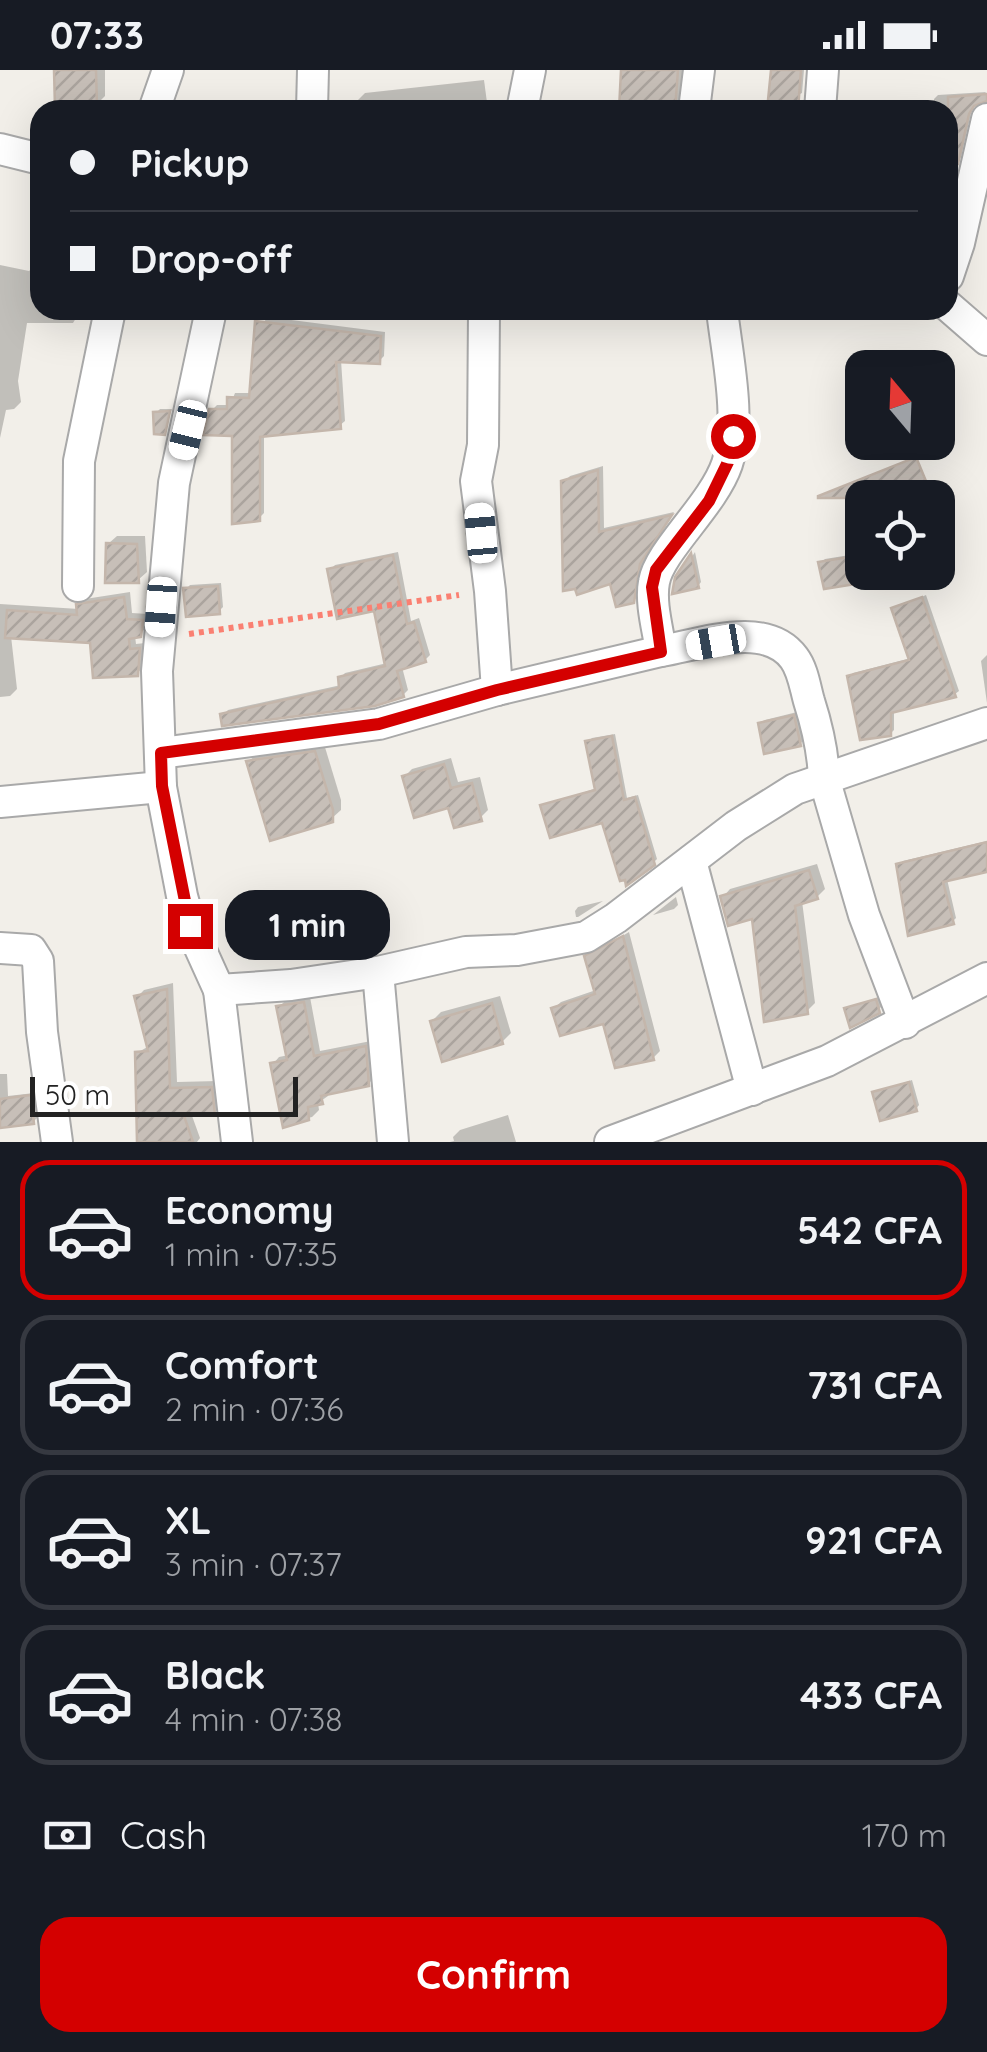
<!DOCTYPE html>
<meta charset="utf-8">
<style>
:root{--surface:#171b24;--page:#242831;--text:#f1f3f6;--muted:#9ea1a6;--line:#363941;--accent:#d40000}
body{margin:0;font-family:Quicksand,sans-serif;background:var(--page);color:var(--text);height:100vh;display:flex;flex-direction:column;font-size:38px;white-space:nowrap}
*{box-sizing:border-box;margin:0}
p{font-size:32px;color:var(--muted)}
.icon{flex:none;width:55px;height:55px;fill:none;stroke:currentColor;stroke-width:2;stroke-linecap:round;stroke-linejoin:round}
.map{position:relative;height:1072px;overflow:hidden}
.panel{display:flex;flex-direction:column;background:var(--surface);flex:1}
.panel>*{flex:none}
.guide{position:absolute;left:30px;top:30px;width:928px;height:220px;border-radius:30px;box-shadow:0 10px 40px #0002;display:grid;align-content:center;height:220px;padding:0 40px;background:var(--surface)}
.needle{width:65px;rotate:341deg}
.buttons{position:absolute;left:845px;top:280px;display:grid;gap:20px}
.buttons a{display:grid;place-items:center;width:110px;height:110px;border-radius:20px;background:var(--surface);box-shadow:0 10px 40px #0002;font-size:50px}
.scale{position:absolute;left:30px;bottom:25px;width:268px;box-sizing:border-box;padding-left:10px;border:5px solid #222;border-top:0;font-size:28px;line-height:35px;white-space:nowrap;color:#222;-webkit-text-stroke:8px #fff;paint-order:stroke}
.end{position:absolute;width:45px;height:45px;margin:-22px;border:12px solid #d40000;background:#fff;box-shadow:0 0 0 5px #fff}
.from{border-radius:50%}
.bubble{position:absolute;height:70px;border-radius:30px;background:var(--surface);box-shadow:0 10px 40px #0002;font-size:32px;font-weight:800;line-height:70px;text-align:center}
.car{position:absolute;width:30px;height:60px;margin:-30px -15px;border-radius:12px;box-shadow:0 0 8px 2px #0007;background:linear-gradient(#fff 24%,#345 0 40%,#fff 0 76%,#345 0 86%,#fff 0)}
.guide b{display:flex;align-items:center;gap:35px;height:95px;font-size:38px}
.guide b+b{border-top:2px solid var(--line)}
.guide i{width:25px;height:25px;background:var(--text)}
ul{padding:18px 0 0;list-style:none}
li{display:flex;align-items:center;gap:30px;height:140px;margin:0 20px 15px;padding:0 20px;border:5px solid var(--line);border-radius:30px}
li div{flex:1}
li b{display:block;font-size:38px}
li em{font-style:normal;font-weight:800}
li.on{border-color:var(--accent)}
li>.icon{width:90px;height:90px;stroke-width:1.5}
.pay{display:flex;align-items:center;gap:25px;height:110px;padding:0 40px;font-size:38px}
.pay p{margin-inline-start:auto}
.cta{display:flex;gap:20px;margin-top:auto;padding:20px 40px}
.cta a{flex:1;height:115px;border-radius:30px;background:var(--accent);color:#fff;font-size:40px;font-weight:800;line-height:115px;text-align:center}
.status{display:flex;justify-content:space-between;align-items:center;height:70px;padding:0 50px;background:var(--surface);direction:ltr}
.status svg{height:28px;fill:currentColor}
.map>svg:first-child{display:block}
.shadow{fill:#0003}
.building{fill:url(#building-hatch);stroke:#c4b6ab;stroke-width:2.5}
.lines{fill:none;stroke-linecap:round;stroke-linejoin:round}
.minor-casing{stroke:#a9a9a9;stroke-width:34}
.path{stroke:#fa8072;stroke-width:6;stroke-dasharray:5 5;stroke-linecap:butt}
.minor{stroke:#fff;stroke-width:30}
.route{stroke:#d40000;stroke-width:12}
</style>
<div class="status"><b>07:33</b><svg viewBox="0 0 49 12"><path d="M0 12V9h3v3zM5 12V6h3v6zM10 12V3h3v9zM15 12V0h3v12zM26 1h20v11H26zM47 4h2v5h-2z"/></svg></div>
<div class="map">
<svg width="987" height="1072" viewBox="0 0 987 1072">
<defs>
<pattern id="building-hatch" width="6" height="6" patternUnits="userSpaceOnUse" patternTransform="scale(2.5)"><rect width="6" height="6" fill="#c7bfb8"/><path d="M-1 1l2-2M0 6l6-6M5 7l2-2" fill="none" stroke="#aba49e"/></pattern>
</defs>
<rect width="100%" height="100%" fill="#f2efe9"/>
<g class="shadow">
<path d="M58,0H105V26L96,35Z"/>
<path d="M623,0H683L681,40H621Z"/>
<path d="M774,0H804L802,23L775,37L800,36V40H753L770,38Z"/>
<path d="M484,10L488,40H359L358,30L365,23Z"/>
<path d="M986,22L972,39L961,87L957,91L948,92V40H935L934,29L938,25Z"/>
<path d="M0,195L29,201L34,197L40,198V240H81L73,253H27L18,311L21,332L14,339L6,340L0,368Z"/>
<path d="M268,247L385,262L384,286L379,291L341,290L345,351L339,356L264,364V443L259,448L234,364L211,341L217,335H230L235,323H252L263,253Z"/>
<path d="M903,284L922,298H869L871,296Z"/>
<path d="M160,339H172L164,362L156,343Z"/>
<path d="M603,396L604,458L674,442L645,486L639,524L633,530L612,511L564,412L570,406Z"/>
<path d="M117,466H145L147,502L138,510L108,474Z"/>
<path d="M398,482L411,551L419,548L430,585L425,590L402,597L408,620L403,625L223,645L228,640L341,615L340,608L345,603L387,593L376,538L330,500L335,495Z"/>
<path d="M695,482L701,512L698,516L678,508Z"/>
<path d="M862,483V502H892L888,507L826,517L821,493L825,489Z"/>
<path d="M221,513L223,537L219,541L186,519L190,515Z"/>
<path d="M130,522L132,543L148,544L147,558L135,566L136,574L145,573L144,597L137,603L93,571L11,566L17,619L10,626L0,627V534L79,539L85,529Z"/>
<path d="M926,525L959,621L955,624L894,640V660L890,664L849,607L853,603L911,588L894,539Z"/>
<path d="M987,585V633L981,591Z"/>
<path d="M797,642L804,670L800,674L761,654L765,650Z"/>
<path d="M615,664L627,728L638,725L657,789L653,793L603,750L543,736L597,718L588,672L592,668Z"/>
<path d="M324,674L341,730V740L331,749L249,691L258,683Z"/>
<path d="M451,688L458,712L480,707L488,740L480,748L450,735L404,707L412,699Z"/>
<path d="M987,771V800L947,809L956,848L952,852L899,795L903,791Z"/>
<path d="M817,794L825,819L817,827L802,831L815,933L807,941L754,846L723,827L730,819Z"/>
<path d="M676,827L678,835L674,839L653,845Z"/>
<path d="M603,831L578,847H576L575,841L578,837Z"/>
<path d="M629,862L660,981L653,988L604,951L554,938L561,932L596,920L587,887Z"/>
<path d="M173,913L177,1012L218,1011L221,1036L214,1043H191L200,1068L197,1072H143L137,983L149,976L137,927L144,920Z"/>
<path d="M500,926L511,963L502,972L432,951L441,942Z"/>
<path d="M310,927L320,981L371,971L375,1007L368,1014L327,1022L328,1026L318,1033L319,1040L312,1047L285,1054L273,994L279,987L289,985L279,937L285,931Z"/>
<path d="M879,927L882,936L878,940L847,939Z"/>
<path d="M0,1004H7L8,1026L34,1023L37,1048L33,1052L0,1056Z"/>
<path d="M912,1010L919,1035L916,1039L875,1023Z"/>
<path d="M508,1045L516,1072H450L454,1071L453,1067L460,1060Z"/>
</g>
<g class="building">
<path d="M54,0H96L97,37L55,39Z"/>
<path d="M621,0H678L675,40H619Z"/>
<path d="M771,0H801L798,40H767Z"/>
<path d="M987,24V31L974,36L969,44L958,94H948V27Z"/>
<path d="M255,251L381,266L380,294L336,292L341,359L260,367V451L232,454V366L203,365L209,339H227V327L249,328Z"/>
<path d="M170,341L165,365L154,364L153,342Z"/>
<path d="M916,387L933,428H818V426Z"/>
<path d="M598,400L599,462L672,445L640,494L634,533L616,537L610,514L577,525L575,519L563,521L561,411Z"/>
<path d="M106,473L137,474L139,513H105Z"/>
<path d="M691,483L699,518L672,524L675,507Z"/>
<path d="M393,485L407,554L414,552L426,592L397,601L404,627L375,636L222,656L220,644L339,618L338,607L385,596L374,541L337,549L327,499Z"/>
<path d="M862,485V513L824,519L818,492Z"/>
<path d="M218,516L220,544L186,547L183,518Z"/>
<path d="M124,527L127,549L143,550L141,567L129,569L130,579L140,578L138,606L93,608L90,573L5,568L7,540L77,545L76,534Z"/>
<path d="M922,527L956,627L891,643V666L860,670L847,606L909,590L891,538Z"/>
<path d="M794,645L801,676L764,684L758,653Z"/>
<path d="M612,666L624,730L635,727L655,795L626,816L625,810L620,811L602,753L550,768L540,735L595,720L585,671Z"/>
<path d="M315,681L333,740V752L270,771L246,691Z"/>
<path d="M444,694L451,718L472,713L482,751L454,758L448,738L414,748L402,706Z"/>
<path d="M987,772V802L943,812L954,854L908,866L896,794Z"/>
<path d="M809,800L818,829L795,836L808,944L764,952L752,849L728,856L720,826Z"/>
<path d="M623,866L654,990L615,998L603,954L560,966L551,938L595,924L584,886Z"/>
<path d="M167,919L170,1018L212,1017L215,1045L184,1046L193,1072H137L135,982L148,981L134,926Z"/>
<path d="M876,929L880,943L850,958L844,938Z"/>
<path d="M304,932L314,986L366,976L369,1016L321,1026L323,1034L308,1037L309,1050L283,1058L270,993L287,990L276,936Z"/>
<path d="M492,933L503,974L442,992L430,951Z"/>
<path d="M909,1012L917,1041L880,1051L872,1022Z"/>
<path d="M31,1025L34,1054L0,1058V1029Z"/>
</g>
<g class="lines">
<defs>
<g id="minor">
<path d="M154,40L168,0"/>
<path d="M312,40L313,0"/>
<path d="M522,40L530,0"/>
<path d="M694,40L699,0"/>
<path d="M820,40L823,0"/>
<path d="M0,79L40,89"/>
<path d="M948,206L959,173L987,49"/>
<path d="M948,236L987,270"/>
<path d="M211,240L174,413L157,601L161,717L182,826L190,856L219,920L291,915L378,902L466,882L517,880L586,867L616,848L736,756L795,719L987,653"/>
<path d="M484,240L483,375L476,411L490,521L497,620"/>
<path d="M78,516L79,391L110,240"/>
<path d="M661,581C699,575 765,549 794,588C803,600 805,617 809,631C817,656 823,682 824,708L864,845L905,953"/>
<path d="M161,683L379,654L497,620L661,581C658,560 650,533 654,512C659,481 713,435 727,394C742,351 727,285 722,240"/>
<path d="M0,732L161,717"/>
<path d="M691,791L752,1020"/>
<path d="M0,878L31,880L38,891L42,962L57,1072"/>
<path d="M378,902L393,1072"/>
<path d="M219,920L237,1072"/>
<path d="M610,1072L827,991L987,908"/>
</g>
</defs>
<use href="#minor" class="minor-casing"/>
<path class="path" d="M189,564L459,525"/>
<use href="#minor" class="minor"/>
</g>
<g class="lines">
<path class="route" d="M190,856L162,716L161,683L379,654L497,620L661,582L652,517L656,500L709,431L728,392L733,366"/>
</g>
</svg>
<div class="buttons">
<a><svg class="needle" viewBox="-14 -14 28 28"><path d="M0-13l5 13h-10z" fill="#e53935"/><path d="M0 13l5-13h-10z" fill="#9ea1a6"/></svg></a>
<a><svg class="icon" aria-label="locate" viewBox="0 0 24 24"><circle cx="12" cy="12" r="6"/><path d="M12 2v4M12 18v4M2 12h4M18 12h4"/></svg></a>
</div>
<div class="scale">50 m</div>
<i class="end from" style="left:733px;top:366px"></i>
<i class="end" style="left:190px;top:856px"></i>
<div class="bubble" style="left:225px;top:820px;width:165px">1 min</div>
<i class="car" style="left:188px;top:360px;rotate:194deg"></i>
<i class="car" style="left:481px;top:463px;rotate:355deg"></i>
<i class="car" style="left:161px;top:537px;rotate:184deg"></i>
<i class="car" style="left:716px;top:572px;rotate:260deg"></i>
<div class="guide">
<b><i class="from"></i>Pickup</b>
<b><i></i>Drop-off</b>
</div>
</div>
<section class="panel">
<ul>
<li class="on"><svg class="icon" aria-label="car" viewBox="0 0 24 24"><path d="M5 17H2v-5l4-1 3-4h7l3 4 3 1v5h-3M9 17h6M6 11h13"/><circle cx="7" cy="17" r="2"/><circle cx="17" cy="17" r="2"/></svg><div><b>Economy</b><p>1 min · 07:35</p></div><em>542 CFA</em></li>
<li><svg class="icon" aria-label="car" viewBox="0 0 24 24"><path d="M5 17H2v-5l4-1 3-4h7l3 4 3 1v5h-3M9 17h6M6 11h13"/><circle cx="7" cy="17" r="2"/><circle cx="17" cy="17" r="2"/></svg><div><b>Comfort</b><p>2 min · 07:36</p></div><em>731 CFA</em></li>
<li><svg class="icon" aria-label="car" viewBox="0 0 24 24"><path d="M5 17H2v-5l4-1 3-4h7l3 4 3 1v5h-3M9 17h6M6 11h13"/><circle cx="7" cy="17" r="2"/><circle cx="17" cy="17" r="2"/></svg><div><b>XL</b><p>3 min · 07:37</p></div><em>921 CFA</em></li>
<li><svg class="icon" aria-label="car" viewBox="0 0 24 24"><path d="M5 17H2v-5l4-1 3-4h7l3 4 3 1v5h-3M9 17h6M6 11h13"/><circle cx="7" cy="17" r="2"/><circle cx="17" cy="17" r="2"/></svg><div><b>Black</b><p>4 min · 07:38</p></div><em>433 CFA</em></li>
</ul>
<div class="pay"><svg class="icon" aria-label="cash" viewBox="0 0 24 24"><path d="M3 7h18v10H3z"/><circle cx="12" cy="12" r="2"/></svg>Cash<p>170 m</p></div>
<div class="cta"><a>Confirm</a></div>
</section>
